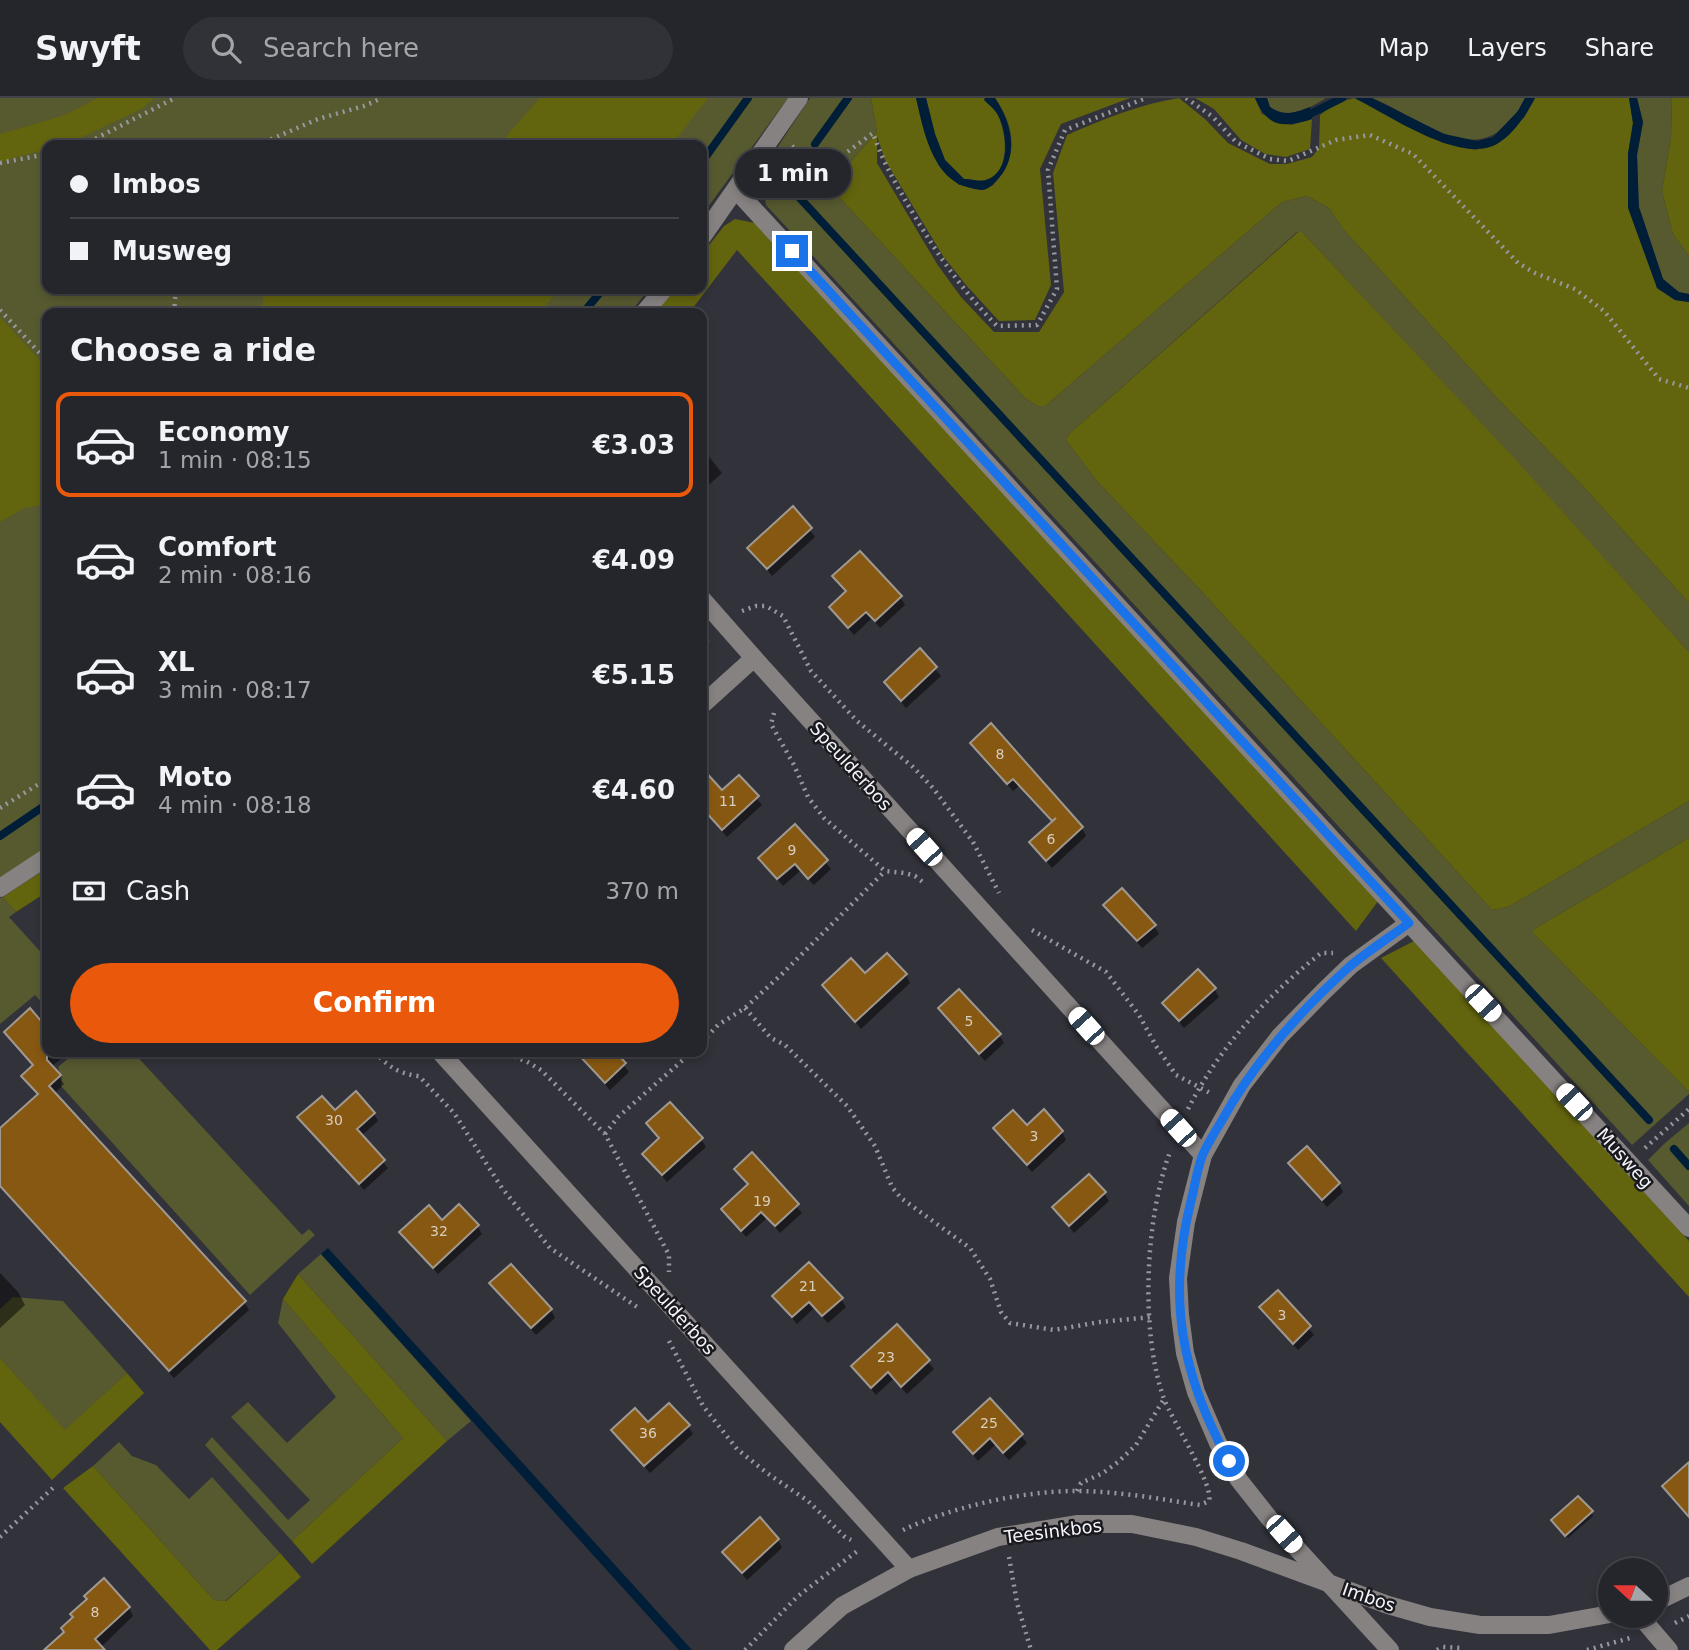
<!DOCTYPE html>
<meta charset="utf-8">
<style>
:root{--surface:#25262c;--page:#313238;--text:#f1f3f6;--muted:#a3a5a9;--line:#424348;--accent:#ea580c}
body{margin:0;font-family:"DejaVu Sans",sans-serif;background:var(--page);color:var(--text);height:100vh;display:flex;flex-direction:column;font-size:26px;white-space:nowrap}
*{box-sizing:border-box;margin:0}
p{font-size:23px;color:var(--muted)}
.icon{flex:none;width:38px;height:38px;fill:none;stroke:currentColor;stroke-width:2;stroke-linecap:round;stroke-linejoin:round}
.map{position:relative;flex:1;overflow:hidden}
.side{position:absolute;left:42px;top:210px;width:665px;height:749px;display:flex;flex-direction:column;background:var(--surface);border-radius:14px;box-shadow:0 4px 10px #0003,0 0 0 2px var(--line)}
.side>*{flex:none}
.top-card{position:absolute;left:42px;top:42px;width:665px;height:154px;border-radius:14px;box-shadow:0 4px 10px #0003,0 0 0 2px var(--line);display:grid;align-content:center;height:154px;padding:0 28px;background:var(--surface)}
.needle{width:46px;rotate:291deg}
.tools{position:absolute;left:1598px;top:1460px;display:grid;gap:14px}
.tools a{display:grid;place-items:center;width:70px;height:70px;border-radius:50%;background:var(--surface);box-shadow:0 4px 10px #0003,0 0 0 2px var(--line);font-size:35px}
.end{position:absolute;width:32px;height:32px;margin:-16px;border:9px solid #1a73e8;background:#fff;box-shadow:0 0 0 4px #fff}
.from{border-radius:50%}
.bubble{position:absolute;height:49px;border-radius:24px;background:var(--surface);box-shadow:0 4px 10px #0003,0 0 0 2px var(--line);font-size:23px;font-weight:700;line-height:49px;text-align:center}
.car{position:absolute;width:21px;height:42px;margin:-21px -10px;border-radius:9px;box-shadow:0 0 5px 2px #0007;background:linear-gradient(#fff 24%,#345 0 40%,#fff 0 76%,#345 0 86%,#fff 0)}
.top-card b{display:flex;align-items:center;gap:24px;height:66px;font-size:26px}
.top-card b+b{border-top:2px solid var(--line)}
.top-card i{width:18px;height:18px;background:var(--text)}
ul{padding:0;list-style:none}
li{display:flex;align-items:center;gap:21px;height:105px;margin:0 14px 10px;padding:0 14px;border:4px solid transparent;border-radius:14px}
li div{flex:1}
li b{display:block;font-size:26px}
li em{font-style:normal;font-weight:700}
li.current{border-color:var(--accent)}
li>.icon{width:63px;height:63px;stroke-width:1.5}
h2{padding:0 28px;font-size:32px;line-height:84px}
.pay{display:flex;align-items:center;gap:18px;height:77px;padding:0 28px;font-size:26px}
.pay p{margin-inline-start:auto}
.action{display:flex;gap:14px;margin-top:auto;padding:14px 28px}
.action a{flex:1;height:80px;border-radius:42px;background:var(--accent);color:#fff;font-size:28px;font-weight:700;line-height:80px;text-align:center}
header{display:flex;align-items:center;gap:42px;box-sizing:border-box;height:98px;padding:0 35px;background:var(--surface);border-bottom:2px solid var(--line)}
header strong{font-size:33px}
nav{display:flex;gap:38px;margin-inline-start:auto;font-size:24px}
.search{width:490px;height:63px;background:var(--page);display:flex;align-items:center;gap:18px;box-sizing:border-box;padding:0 24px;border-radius:38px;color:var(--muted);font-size:26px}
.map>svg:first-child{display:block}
.green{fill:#57592f}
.forest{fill:#63640e}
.water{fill:#011e38}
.shadow{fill:#0007}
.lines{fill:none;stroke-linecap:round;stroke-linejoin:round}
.stream{stroke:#011e38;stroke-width:8}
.building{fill:#875811;stroke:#a09991;stroke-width:2}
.path{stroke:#9899a0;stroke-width:4.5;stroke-dasharray:2 5;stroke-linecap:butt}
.minor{stroke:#878282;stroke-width:18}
.route{stroke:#1a73e8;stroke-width:9}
.labels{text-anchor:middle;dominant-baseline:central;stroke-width:5;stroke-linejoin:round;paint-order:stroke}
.number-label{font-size:14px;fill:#d8cec0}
.street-label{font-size:18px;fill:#f3f5fa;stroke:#1a1a1e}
</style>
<header>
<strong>Swyft</strong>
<div class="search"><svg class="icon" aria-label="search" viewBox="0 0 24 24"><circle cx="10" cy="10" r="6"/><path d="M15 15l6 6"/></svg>Search here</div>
<nav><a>Map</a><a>Layers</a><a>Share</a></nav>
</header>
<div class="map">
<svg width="1689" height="1552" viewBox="0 0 1689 1552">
<rect width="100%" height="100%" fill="#31323a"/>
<g class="green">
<path d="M0,0H788L702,117V47H47V191H649L630,215H47V751L0,781Z"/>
<path d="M810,0H871L877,34L829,88L1026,301L1038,308L1044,309L1282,104L1307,98L1329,110L1343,131L1498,301L1579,384L1689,505V554L1514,361L1302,134H1297L1069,336L1066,342L1096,382L1204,496L1492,812L1508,809L1689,703V740L1534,831L1535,837L1689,994V996L1632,1047L766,107L763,87L769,62Z"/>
<path d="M1267,0H1326C1308,11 1289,22 1270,9Z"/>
<path d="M1372,0H1525C1484,81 1428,23 1372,0Z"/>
<path d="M1637,0H1672L1671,40L1662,93L1673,136L1689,158V196L1679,195L1663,181L1638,106L1637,57L1643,24Z"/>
<path d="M3,799L16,814L9,819L47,861V910L35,897L0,926V800Z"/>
<path d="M76,954H133L302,1137L309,1131L315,1137L250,1197L61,988L62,980L58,969Z"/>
<path d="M1689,1025V1108L1648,1062L1664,1046Z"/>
<path d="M321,1156L471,1323L447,1343L298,1176Z"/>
<path d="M13,1199L63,1203L127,1275L65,1333L0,1260V1211Z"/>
<path d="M283,1201L403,1340L292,1443L205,1347L212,1339L288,1422L310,1402L231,1319L248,1304L287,1345L336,1299L278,1225Z"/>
<path d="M119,1344L132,1358L156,1367L189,1401L212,1379L280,1455L225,1503L214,1502L93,1368Z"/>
</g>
<g class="forest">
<path d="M98,0H155L141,11L70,45L47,47V51L0,64V36L65,17Z"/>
<path d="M540,0H708L671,47H495L503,42Z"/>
<path d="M871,0H916L926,38L939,68L959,87L992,88C1019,61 1016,30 995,0H1130L1061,26L1040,71L1051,187L1035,222L999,223L966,187L943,158L885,62L877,38V65L937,166L961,199L994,234H1039L1064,194L1053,75L1067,37C1104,21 1140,6 1179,0L1205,21L1228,45L1270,66H1287L1312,59L1319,50L1320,17L1336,5L1354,0L1443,45L1476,52L1524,20L1535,0H1629L1633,25L1628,56L1657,190L1675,202L1689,204V505L1579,384L1498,301L1343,131L1329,110L1307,98L1282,104L1044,309L1038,308L1026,301L829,88L877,34Z"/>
<path d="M926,0H984C988,6 995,11 998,17C1006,35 1012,74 986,82C980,84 970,81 964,81L945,62L935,36Z"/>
<path d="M1195,0H1255L1262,16L1291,27L1312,21L1310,51L1286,59L1265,56L1241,42L1214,11Z"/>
<path d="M1672,0H1689V158L1673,136L1662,93L1671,40Z"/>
<path d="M735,121L755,125L1379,802L1356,833L737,152L689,215H655L675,191H702V156L724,128Z"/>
<path d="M1298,134H1302L1515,361L1689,554V703L1508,809L1492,812L1204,496L1096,382L1066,342L1069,336Z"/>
<path d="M265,191H559L539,215H261Z"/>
<path d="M0,219L47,270V406L25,410L0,424Z"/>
<path d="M1689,740V994L1534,836V831Z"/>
<path d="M47,770V794L16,814L3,799Z"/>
<path d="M1416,842L1689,1143V1199L1381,860Z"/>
<path d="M298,1176L447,1343L312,1466L292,1443L403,1340L283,1201Z"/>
<path d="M0,1260L65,1332L127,1275L144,1295L52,1382L0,1324Z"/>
<path d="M93,1368L214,1502L226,1503L280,1455L301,1479L217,1552H210L63,1390Z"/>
</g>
<g class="water">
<path d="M916,0H926L935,36L945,62L964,81C970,81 980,84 986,82C1012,74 1008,31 996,14C993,10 988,6 984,2L985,0H995C1012,25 1020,60 996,83C993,87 988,91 983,92C978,92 971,90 967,89C956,87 944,76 938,66C926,47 921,22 916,0Z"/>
<path d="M1255,0H1267L1270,9C1284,19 1294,15 1310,9L1312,21C1283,30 1268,30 1255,0Z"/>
<path d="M1355,0H1372L1444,36L1477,43L1493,39L1518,13L1525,0H1535C1526,17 1514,36 1497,46C1461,67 1388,17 1355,0Z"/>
<path d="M1629,0H1637L1643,24L1637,57L1639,109L1663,181L1679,194L1689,196V204L1675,202L1657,190L1628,110V56L1633,25Z"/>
<path d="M328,1150L692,1552H679L321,1156Z"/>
</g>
<g class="shadow">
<path d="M702,350L722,375L703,392L702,391Z"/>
<path d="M793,411L815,439L772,478L750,450Z"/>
<path d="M834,478L900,499L905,507L880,530L872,520L854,537L831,509L847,494Z"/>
<path d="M920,553L941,578L906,610L886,585Z"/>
<path d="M972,645L1082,730L1086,738L1052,770L1031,744L1053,725L1019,688L1013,693Z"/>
<path d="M739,679L762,707L727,739L702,711V686L708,680L722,695Z"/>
<path d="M795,728L831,771L814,787L800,773L783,788L760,760Z"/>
<path d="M1106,807L1154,828L1159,836L1142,850Z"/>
<path d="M906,877L910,885L861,931L825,887Z"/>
<path d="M1214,891L1219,899L1184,930L1164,905Z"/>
<path d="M940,911L999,937L1004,945L985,963Z"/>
<path d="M43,921L47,925V954H69L51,969L64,986L54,996L244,1204L249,1212L174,1280L0,1089V1033L39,998L24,978L34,968L6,935Z"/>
<path d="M575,954H613L629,974L610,992Z"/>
<path d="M335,1015L374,1016L378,1023L361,1038L388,1070L364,1092L300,1020Z"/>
<path d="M648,1026L701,1041L706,1049L667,1084L644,1056L660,1042Z"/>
<path d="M1027,1029L1062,1034L1066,1042L1032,1074L995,1031Z"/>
<path d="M751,1057L802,1115L780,1135L767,1120L746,1139L723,1111L749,1088L736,1071Z"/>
<path d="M1290,1066L1339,1086L1343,1094L1327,1109Z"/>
<path d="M1104,1095L1109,1103L1074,1135L1054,1109Z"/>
<path d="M442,1124L477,1128L482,1136L438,1176L401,1134Z"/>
<path d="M0,1175L18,1194L25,1207L0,1230Z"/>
<path d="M491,1186L551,1212L555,1220L536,1237Z"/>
<path d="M1278,1194L1314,1237L1298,1252L1261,1209Z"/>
<path d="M774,1198L841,1201L846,1209L828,1225L814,1210L797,1226Z"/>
<path d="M897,1229L934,1271L907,1296L893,1281L876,1297L853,1269Z"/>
<path d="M990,1303L1027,1345L1009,1362L995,1347L978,1363L955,1334Z"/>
<path d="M648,1327L688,1328L693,1336L650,1375L614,1332Z"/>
<path d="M1591,1414L1593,1418L1568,1440L1555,1426Z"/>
<path d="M778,1442L782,1450L747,1482L724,1454Z"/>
<path d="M129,1510L133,1518L98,1552H47Z"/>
</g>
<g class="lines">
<g class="stream">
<path d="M1304,19L1342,0"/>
<path d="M815,46L848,0"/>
<path d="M702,64L748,0"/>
<path d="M786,85L1649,1022"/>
<path d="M583,215L603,191"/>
<path d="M0,738L47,706"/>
<path d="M1674,1051L1689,1068"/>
</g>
</g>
<g class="building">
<path d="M793,408L812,430L767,471L747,450Z"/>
<path d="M860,453L902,498L875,523L866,514L848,530L829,509L846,493L832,478Z"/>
<path d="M920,550L937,569L901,603L884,584Z"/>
<path d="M991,625L1083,729L1046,763L1029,744L1056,720L1052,723L1013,681L1007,686L970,645Z"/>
<path d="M702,670L722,692L739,677L759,698L722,732L702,710Z"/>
<path d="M795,726L828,762L808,781L795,766L777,781L758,760Z"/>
<path d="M1122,790L1156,827L1137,843L1103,807Z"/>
<path d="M887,855L907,876L855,924L822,887L851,860L865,875Z"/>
<path d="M1198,871L1216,890L1179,923L1162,905Z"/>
<path d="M959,891L1001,936L979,956L938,910Z"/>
<path d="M30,910L47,930V962L61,977L49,988L246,1203L169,1273L0,1088V1030L38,996L21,978L33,967L4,934Z"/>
<path d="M576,954H615L626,965L605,985Z"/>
<path d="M356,993L375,1015L357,1031L385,1062L359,1086L297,1019L322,998L335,1012Z"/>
<path d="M670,1004L703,1040L662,1077L642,1056L659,1040L646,1025Z"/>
<path d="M1044,1011L1063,1033L1027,1067L993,1030L1013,1012L1027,1027Z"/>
<path d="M1307,1048L1340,1085L1322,1102L1288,1065Z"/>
<path d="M752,1054L799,1106L775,1128L761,1114L741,1133L721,1111L748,1086L734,1071Z"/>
<path d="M1089,1076L1106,1094L1069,1128L1052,1109Z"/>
<path d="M459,1106L479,1127L433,1170L399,1134L429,1107L442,1122Z"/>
<path d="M809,1164L843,1200L822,1218L809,1204L792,1219L772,1198Z"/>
<path d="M511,1166L552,1211L531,1230L489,1185Z"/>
<path d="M1278,1192L1311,1228L1293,1246L1259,1209Z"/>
<path d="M897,1226L930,1262L901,1289L888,1274L871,1290L851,1268Z"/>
<path d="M990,1300L1023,1336L1003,1355L990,1340L973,1356L953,1334Z"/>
<path d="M669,1305L690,1327L644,1368L611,1332L635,1310L648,1324Z"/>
<path d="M1689,1364V1419L1662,1388Z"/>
<path d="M1578,1398L1593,1413L1565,1438L1551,1422Z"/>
<path d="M760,1419L779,1441L742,1475L722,1454Z"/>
<path d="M104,1480L130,1509L95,1541L105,1552H44L64,1534L61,1530L73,1519L70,1516L87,1501L84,1498Z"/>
</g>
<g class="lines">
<g class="path">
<path d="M1186,0L1213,19L1236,44L1270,61L1288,63L1336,42L1370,37L1413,56L1518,165L1535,175L1575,191L1604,213L1659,281L1689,290"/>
<path d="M83,47L175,0"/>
<path d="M258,47L318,21L364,8L382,0"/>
<path d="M792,48L823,72L873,35C884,67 897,88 914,117C939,159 963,193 997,228L1037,227L1057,191L1048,72L1065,32L1146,0"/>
<path d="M0,65L47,56"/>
<path d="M0,212L47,263"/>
<path d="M174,215L176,191"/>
<path d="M742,513L756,508H766L783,518L811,573L857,623L913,669L933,690L973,744L999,795"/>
<path d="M702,555L708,542"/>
<path d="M774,615L771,626L794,667L808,699L824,720L885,773L905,775L915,778L924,785"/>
<path d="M0,710L47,681"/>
<path d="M1032,832L1106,874L1139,917L1156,948L1176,977L1212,996"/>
<path d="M745,910L771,940L785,947L847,1008L875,1048L892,1089L901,1100L970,1150L990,1181L1001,1214L1010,1225L1054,1232L1100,1224L1152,1219"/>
<path d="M702,944L718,927L745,910L783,875L885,773"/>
<path d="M375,954C388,969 400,976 419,978L454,1015L502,1090L550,1150L640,1211"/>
<path d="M501,954L526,963L541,972L605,1036L669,1157V1174"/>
<path d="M1188,1011C1220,948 1267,898 1321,855H1333"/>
<path d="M605,1036L618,1019L692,954"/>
<path d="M1645,1050L1689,1011"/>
<path d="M669,1243L703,1308L737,1351L767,1375L808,1403L845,1439L851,1442"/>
<path d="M1077,1393L1081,1385L1103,1375L1118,1364L1136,1347L1164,1301"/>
<path d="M903,1432C952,1409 1022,1393 1076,1393C1118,1393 1159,1401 1200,1407L1209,1403C1214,1387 1172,1322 1164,1301C1140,1234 1145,1121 1170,1054"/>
<path d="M0,1439L54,1389"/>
<path d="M1009,1459L1017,1505L1031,1552"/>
<path d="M1675,1525L1689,1518"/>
<path d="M745,1552L798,1498L860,1451"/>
<path d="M1437,1552L1443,1549L1463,1550"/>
<path d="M1587,1552L1630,1540"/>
</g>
<g class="minor">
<path d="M736,92L1689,1130"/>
<path d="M702,139L799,0"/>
<path d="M644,215L664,191"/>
<path d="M702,501L754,560"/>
<path d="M702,607L754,560L1203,1057"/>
<path d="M0,790L47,759"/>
<path d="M440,954L909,1471"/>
<path d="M1656,1504L1689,1488"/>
<path d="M1639,1517L1669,1552"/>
<path d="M793,1552L842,1508L909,1471L998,1439L1078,1426H1132L1196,1439L1241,1453L1388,1507L1430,1519L1480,1527H1549L1610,1516"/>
<path d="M1390,1552L1269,1420L1239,1382L1218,1345L1196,1294L1185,1255L1180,1217L1178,1180L1186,1124L1203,1057L1242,987L1280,938L1324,893L1351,867L1409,825"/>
</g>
</g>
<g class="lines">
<path class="route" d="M792,153L1409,825C1390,839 1368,853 1349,869C1299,914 1254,964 1221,1024C1215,1034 1208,1045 1203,1056C1197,1070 1195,1088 1191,1103C1167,1199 1181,1277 1229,1363"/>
</g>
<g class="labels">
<g class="number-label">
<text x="1000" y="656">8</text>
<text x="728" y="703">11</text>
<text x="1051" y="741">6</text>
<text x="792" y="752">9</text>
<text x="969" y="923">5</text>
<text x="334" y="1022">30</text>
<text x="1034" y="1038">3</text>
<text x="762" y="1103">19</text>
<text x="439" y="1133">32</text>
<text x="808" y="1188">21</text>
<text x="1282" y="1217">3</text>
<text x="886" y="1259">23</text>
<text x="989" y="1325">25</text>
<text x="648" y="1335">36</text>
<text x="95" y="1514">8</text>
</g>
<g class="street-label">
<text transform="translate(851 668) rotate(48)">Speulderbos</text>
<text transform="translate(1625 1060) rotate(48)">Musweg</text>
<text transform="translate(675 1212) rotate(48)">Speulderbos</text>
<text transform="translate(1053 1433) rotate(-7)">Teesinkbos</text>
<text transform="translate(1369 1499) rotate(19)">Imbos</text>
</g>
</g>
</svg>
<div class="tools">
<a><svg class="needle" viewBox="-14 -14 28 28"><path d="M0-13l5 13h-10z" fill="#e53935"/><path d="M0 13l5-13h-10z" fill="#a3a5a9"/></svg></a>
</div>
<i class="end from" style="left:1229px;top:1363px"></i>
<i class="end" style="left:792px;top:153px"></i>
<div class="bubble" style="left:735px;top:51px;width:116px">1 min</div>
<i class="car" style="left:924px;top:749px;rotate:318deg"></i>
<i class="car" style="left:1483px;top:905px;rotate:137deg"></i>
<i class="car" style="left:1086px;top:928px;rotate:318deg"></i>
<i class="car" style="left:1574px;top:1004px;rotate:317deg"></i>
<i class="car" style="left:1178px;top:1030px;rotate:318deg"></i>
<i class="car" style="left:1284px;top:1436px;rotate:138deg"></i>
<div class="top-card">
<b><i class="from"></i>Imbos</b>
<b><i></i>Musweg</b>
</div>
<section class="side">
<h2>Choose a ride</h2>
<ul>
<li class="current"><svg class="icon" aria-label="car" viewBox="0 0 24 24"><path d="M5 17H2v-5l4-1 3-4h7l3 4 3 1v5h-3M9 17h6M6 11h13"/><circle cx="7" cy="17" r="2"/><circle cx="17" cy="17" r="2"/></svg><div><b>Economy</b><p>1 min · 08:15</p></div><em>€3.03</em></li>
<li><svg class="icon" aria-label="car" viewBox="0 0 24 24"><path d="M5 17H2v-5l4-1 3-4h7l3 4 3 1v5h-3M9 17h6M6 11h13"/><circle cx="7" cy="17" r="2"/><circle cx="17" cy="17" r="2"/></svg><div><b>Comfort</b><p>2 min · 08:16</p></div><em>€4.09</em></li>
<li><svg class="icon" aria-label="car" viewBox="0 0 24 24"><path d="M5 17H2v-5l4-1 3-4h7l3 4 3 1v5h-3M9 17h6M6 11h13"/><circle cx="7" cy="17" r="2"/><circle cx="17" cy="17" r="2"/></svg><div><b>XL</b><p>3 min · 08:17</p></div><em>€5.15</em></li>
<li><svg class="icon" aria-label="car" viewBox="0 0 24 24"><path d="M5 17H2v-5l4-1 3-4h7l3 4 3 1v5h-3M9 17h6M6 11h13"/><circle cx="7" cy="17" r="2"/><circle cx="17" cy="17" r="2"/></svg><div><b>Moto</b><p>4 min · 08:18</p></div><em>€4.60</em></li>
</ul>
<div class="pay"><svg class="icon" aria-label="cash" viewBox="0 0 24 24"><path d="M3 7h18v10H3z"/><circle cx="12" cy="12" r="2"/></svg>Cash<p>370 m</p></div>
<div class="action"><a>Confirm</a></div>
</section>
</div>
